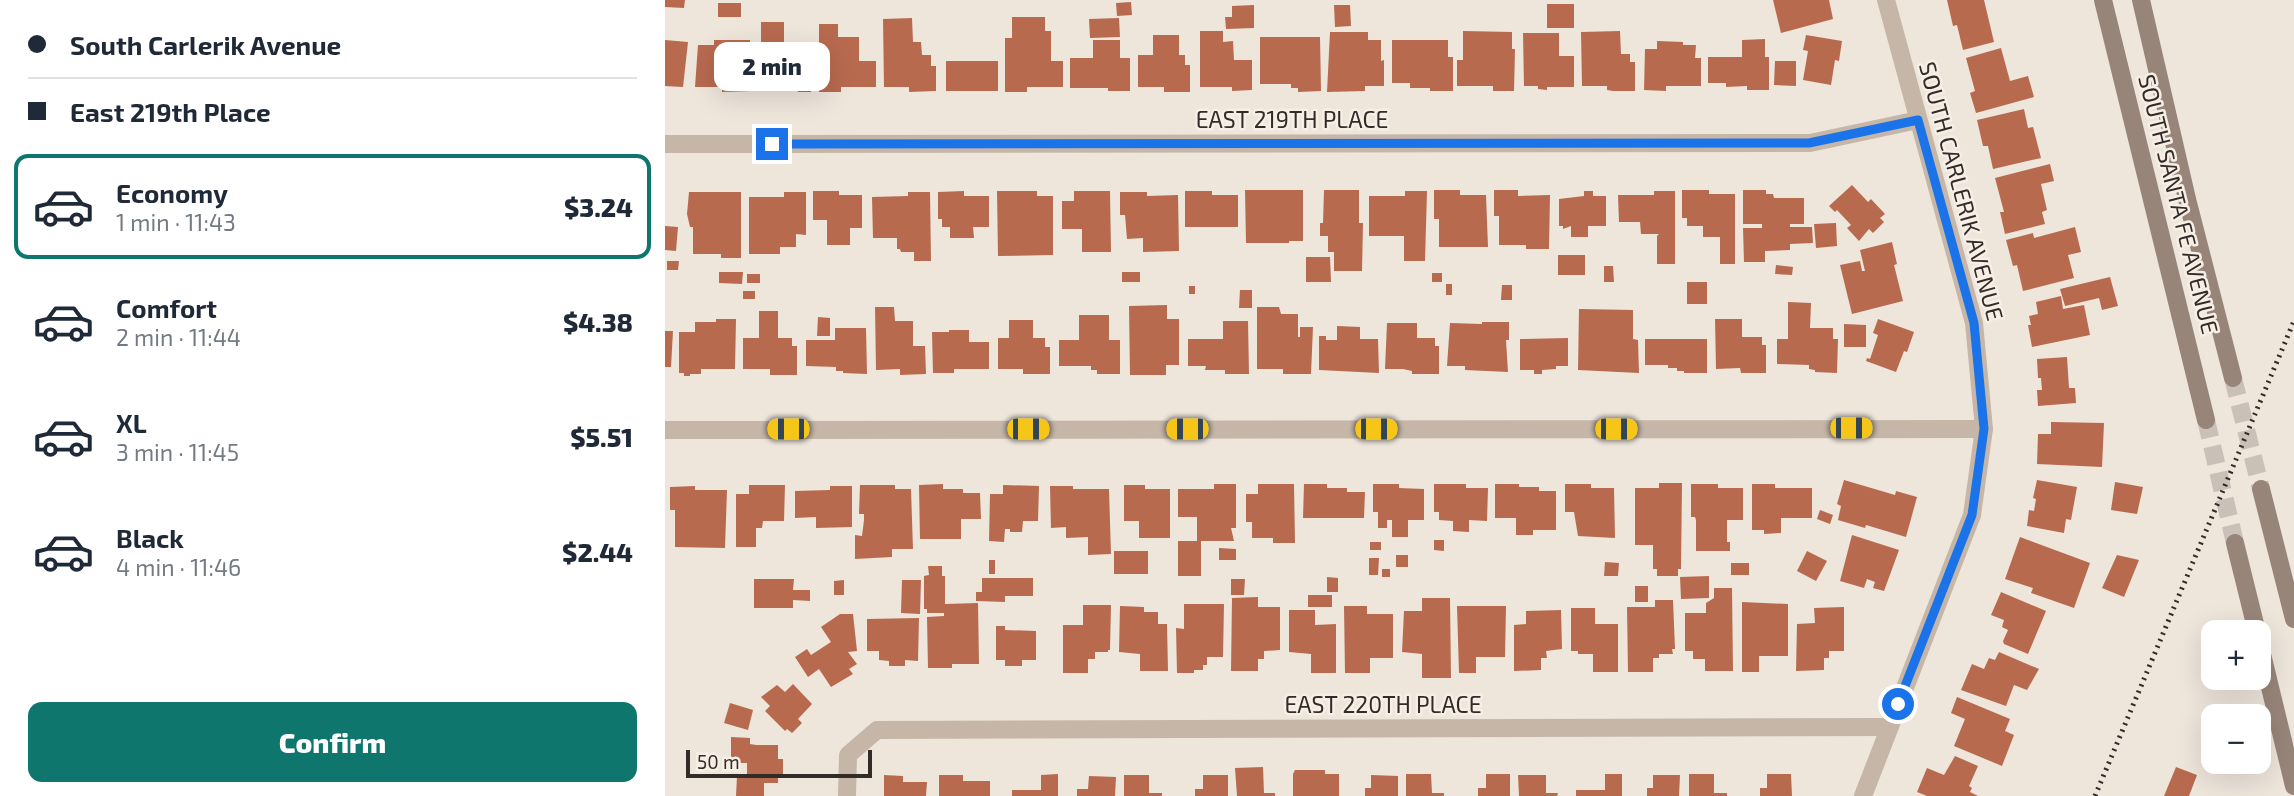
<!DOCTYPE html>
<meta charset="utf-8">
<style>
:root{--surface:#fff;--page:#f6f6f7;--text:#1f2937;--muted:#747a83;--line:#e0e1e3;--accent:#0f766e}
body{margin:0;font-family:"Exo 2",sans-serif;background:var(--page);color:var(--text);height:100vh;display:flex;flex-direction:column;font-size:26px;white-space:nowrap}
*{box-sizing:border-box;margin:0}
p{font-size:23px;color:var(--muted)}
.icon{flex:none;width:38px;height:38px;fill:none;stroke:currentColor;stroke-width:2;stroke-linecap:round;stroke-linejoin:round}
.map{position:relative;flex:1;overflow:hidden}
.side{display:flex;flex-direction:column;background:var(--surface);width:665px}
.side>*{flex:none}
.hud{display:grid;align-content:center;height:154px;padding:0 28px;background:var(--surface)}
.tools{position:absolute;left:1536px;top:620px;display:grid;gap:14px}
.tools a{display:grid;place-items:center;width:70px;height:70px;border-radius:14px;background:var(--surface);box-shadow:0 7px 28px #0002;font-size:35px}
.scale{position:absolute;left:21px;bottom:18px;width:186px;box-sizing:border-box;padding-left:7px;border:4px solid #332b27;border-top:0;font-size:19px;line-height:24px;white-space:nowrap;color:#332b27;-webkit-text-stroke:5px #f7efe6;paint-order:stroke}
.end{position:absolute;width:32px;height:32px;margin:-16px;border:9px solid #1a73e8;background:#fff;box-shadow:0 0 0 4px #fff}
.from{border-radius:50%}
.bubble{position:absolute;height:49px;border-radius:14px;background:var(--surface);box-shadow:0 7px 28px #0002;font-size:23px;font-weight:800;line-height:49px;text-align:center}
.car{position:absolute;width:21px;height:42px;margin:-21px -10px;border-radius:9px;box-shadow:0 0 5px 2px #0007;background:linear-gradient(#f5c518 24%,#345 0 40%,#f5c518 0 76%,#345 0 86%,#f5c518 0)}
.hud b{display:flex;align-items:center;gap:24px;height:66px;font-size:26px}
.hud b+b{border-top:2px solid var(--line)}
.hud i{width:18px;height:18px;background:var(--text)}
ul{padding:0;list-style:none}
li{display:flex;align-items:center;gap:21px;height:105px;margin:0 14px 10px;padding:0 14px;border:4px solid transparent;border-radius:14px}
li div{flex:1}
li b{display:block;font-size:26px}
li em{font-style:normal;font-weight:800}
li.selected{border-color:var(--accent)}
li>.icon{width:63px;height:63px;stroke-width:1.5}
.button{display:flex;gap:14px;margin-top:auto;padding:14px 28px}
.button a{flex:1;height:80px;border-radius:14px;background:var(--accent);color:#fff;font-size:28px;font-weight:800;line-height:80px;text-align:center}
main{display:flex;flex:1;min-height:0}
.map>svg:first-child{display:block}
.building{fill:#b86a4f}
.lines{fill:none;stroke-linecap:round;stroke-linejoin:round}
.secondary-tunnel{stroke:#c9c0b7;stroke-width:18;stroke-dasharray:18 9;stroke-linecap:butt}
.minor{stroke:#c5b6a8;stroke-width:18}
.secondary{stroke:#98857a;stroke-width:18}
.rail{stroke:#332b27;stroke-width:5;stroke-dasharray:2 5;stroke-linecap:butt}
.route{stroke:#1a73e8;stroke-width:9}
.labels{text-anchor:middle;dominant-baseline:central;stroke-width:5;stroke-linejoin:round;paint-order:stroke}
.street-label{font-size:23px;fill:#332b27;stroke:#f7efe6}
</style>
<main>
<section class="side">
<div class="hud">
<b><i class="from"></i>South Carlerik Avenue</b>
<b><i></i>East 219th Place</b>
</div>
<ul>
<li class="selected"><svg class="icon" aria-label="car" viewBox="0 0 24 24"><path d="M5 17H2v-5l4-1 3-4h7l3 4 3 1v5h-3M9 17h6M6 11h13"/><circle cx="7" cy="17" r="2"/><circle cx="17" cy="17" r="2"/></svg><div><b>Economy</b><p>1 min · 11:43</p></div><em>$3.24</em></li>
<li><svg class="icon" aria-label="car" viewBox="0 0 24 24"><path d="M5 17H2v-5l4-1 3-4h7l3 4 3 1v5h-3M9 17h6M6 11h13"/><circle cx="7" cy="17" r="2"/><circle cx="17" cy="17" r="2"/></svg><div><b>Comfort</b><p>2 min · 11:44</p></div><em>$4.38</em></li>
<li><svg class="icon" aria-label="car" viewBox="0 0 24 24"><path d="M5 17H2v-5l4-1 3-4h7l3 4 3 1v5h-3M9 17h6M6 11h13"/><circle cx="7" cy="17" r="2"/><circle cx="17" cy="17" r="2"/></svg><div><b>XL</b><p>3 min · 11:45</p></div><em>$5.51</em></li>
<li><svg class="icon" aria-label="car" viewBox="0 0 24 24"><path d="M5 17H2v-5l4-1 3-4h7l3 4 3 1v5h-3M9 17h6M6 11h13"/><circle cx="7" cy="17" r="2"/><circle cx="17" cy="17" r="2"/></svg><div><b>Black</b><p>4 min · 11:46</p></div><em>$2.44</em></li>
</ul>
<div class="button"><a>Confirm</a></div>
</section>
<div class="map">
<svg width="1629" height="796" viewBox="0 0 1629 796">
<rect width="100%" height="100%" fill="#eee5db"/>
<g class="building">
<path d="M0,0H20L19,8L0,7Z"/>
<path d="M1108,0H1164L1168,19L1116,33Z"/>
<path d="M1282,0H1319L1329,42L1298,50L1292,25L1288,26Z"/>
<path d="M466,2L467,15L452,16L451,3Z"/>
<rect x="53" y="3" width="23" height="14"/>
<rect x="882" y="4" width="27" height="24"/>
<path d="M589,5V28L561,29L560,17H567V6Z"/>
<path d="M669,5H685L686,26L670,27Z"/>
<path d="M347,17H380V31H386V61H398V87H362V92H340V38H347Z"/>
<path d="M247,18L248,42H256L257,55H266V66H271V91L244,92V87H219L218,19Z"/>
<path d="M454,18L455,37L425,38L424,19Z"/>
<path d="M96,22H119V58H134V68H146V92H133V87H119V90H110V88H96Z"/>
<path d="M154,24H173V37H194V61H211V87H176V92H154Z"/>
<path d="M535,31H558V42L568,41L569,60H587V90L567,91V87H535Z"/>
<path d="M798,31L847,32V49H850L849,91H828V86H792V60H798Z"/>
<path d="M955,31L956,54H965V62H970V91H948L942,90V86H917L916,32Z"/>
<path d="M665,32H703V40H716V61L719,60V86H700V91L662,92Z"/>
<path d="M858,33H894V56H909V87H882V90L873,89V86H859Z"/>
<path d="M488,35H514V55H520V65H525V92H499V87H473V55H488Z"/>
<path d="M1141,35L1177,41L1174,61L1170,60L1166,85L1138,80L1143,51L1138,50Z"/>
<path d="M595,37H655L656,91L633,92V88H626V84H595Z"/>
<path d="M1100,39V57H1104V90H1082V86L1061,87V83H1043V57H1077V40Z"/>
<path d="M0,40L23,42L18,87L0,86Z"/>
<path d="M49,40H85L86,91L57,92V87H30L33,45H49Z"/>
<path d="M428,40H455V58H465V91H443V88H405V58H428Z"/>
<path d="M727,40H783V57H788V91H765V88H745V83H727Z"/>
<path d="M992,41L1018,42V45H1031L1030,58H1036V86H1001V91L979,90L980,49H992Z"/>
<path d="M1336,48L1345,81L1363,76L1369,97L1311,113L1305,93L1310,91L1301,58Z"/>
<rect x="281" y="61" width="52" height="30"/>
<path d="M1110,61H1131V86L1109,85Z"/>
<path d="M1359,109L1363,128L1368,127L1376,158L1328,169L1323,146H1318L1312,120Z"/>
<path d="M1385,164L1389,181L1376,184L1382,210L1377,212L1380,224L1340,234L1335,212H1339L1330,178Z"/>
<path d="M1187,185L1203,202L1206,199L1220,214L1215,218L1219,222L1208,233L1204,229L1194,241L1182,228L1186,225L1172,210L1170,212L1164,206Z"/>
<path d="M580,190H638V241H624V243H581Z"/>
<path d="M659,190H694V223H698L697,271H669V252H663V236H655V223H658Z"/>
<path d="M769,190H795V195H821L823,247H774V219H769Z"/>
<path d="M829,190H853V196L885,195L884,249H861V245H834V216H829Z"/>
<path d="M1017,190H1044V194H1070V264H1055V237H1038V226H1022V218H1017Z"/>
<path d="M1078,190H1101V194H1108L1109,198H1139V224H1125V227H1147L1148,243L1125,244V250L1100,251V262H1079L1078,228H1097V224H1078Z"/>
<path d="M148,191H174V195H197V228H185V245H162V220H148Z"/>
<path d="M299,191V196H324V227H308L309,238H285V227H277V219H273V192Z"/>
<path d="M332,191H372V196H388V255L333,256Z"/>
<path d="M409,191H445L446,252H417V229H397V201H409Z"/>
<path d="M520,191H547V195H573V227H520Z"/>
<path d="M740,191H762L760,261H739V236H704V196H740Z"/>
<path d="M919,191H928V196H941V226H923V237H906V226L898,229V226H894V199L919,196Z"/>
<path d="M989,191H1010V264H992V236L994,234H976L975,222H954L953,195H989Z"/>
<path d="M24,192H76V258H56V254H28V227H25L22,214Z"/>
<path d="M119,192H141V235L131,234V247H115V254H84V197H119Z"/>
<path d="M243,192H265L266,261H249V252H236L235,249H232V238H208L207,197L243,196Z"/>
<path d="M455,192H482V196L513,195L514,251L478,252V238L462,239L460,215H455Z"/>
<path d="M1171,223L1172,246L1151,248L1149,224Z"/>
<path d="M0,226L13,227L11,251L0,250Z"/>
<path d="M1410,227L1416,252L1403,255L1409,278L1358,291L1352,265L1348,266L1341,240L1368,233L1369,238Z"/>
<path d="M1227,242L1232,264L1229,265L1238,301L1187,314L1175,265L1195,261L1197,271H1200L1195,250Z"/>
<rect x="893" y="255" width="27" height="20"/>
<path d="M641,257H665L666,282H641Z"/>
<path d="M2,261H14L13,270H2Z"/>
<path d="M1111,265L1128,267L1127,275L1110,274Z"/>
<path d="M939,266H948L949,282H939Z"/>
<path d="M54,272H78L77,284L54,283Z"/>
<rect x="457" y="272" width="18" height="10"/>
<rect x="767" y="273" width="10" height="9"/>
<rect x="82" y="274" width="13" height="9"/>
<path d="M1445,277L1453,306L1437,310L1434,298L1400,306L1395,289Z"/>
<rect x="1022" y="282" width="20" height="22"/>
<rect x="781" y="284" width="6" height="11"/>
<path d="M837,285H847V300H836Z"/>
<rect x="524" y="286" width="6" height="8"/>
<path d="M575,290H587V308H574Z"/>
<rect x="78" y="291" width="12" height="8"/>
<path d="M1396,296L1398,309L1419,305L1425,335L1367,347L1363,325H1366L1364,316L1373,314L1371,302Z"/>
<path d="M1123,302L1146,303L1145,328H1168V339H1173L1172,373L1150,372V370L1144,369V365L1112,364V339H1123Z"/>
<path d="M502,305V319H514V365H501V375H465L464,306Z"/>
<path d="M210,307H229L230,321H248V346H260L261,374L235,375V369L211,370Z"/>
<path d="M592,307H614L616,314H633V337H635V327H648L646,374H618V369H592Z"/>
<path d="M914,309L968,310V339L973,340L974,373L913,370Z"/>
<path d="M94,311H113V338H127V346H132V375H105V369H78V338H94Z"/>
<path d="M414,315H444V340H455V374H432V370H426V366H394V340H414Z"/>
<path d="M153,317L165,318V336H152Z"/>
<path d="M51,319H71L70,369H36V374H25V376H19V373H14V332H30V322H51Z"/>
<path d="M1050,319H1077V337H1097V345H1101V373H1076L1075,368L1051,369Z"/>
<path d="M1213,319L1249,332L1242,352L1239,351L1231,372L1201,361L1202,358L1205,359L1213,335L1208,333Z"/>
<path d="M344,320H368V338H380V347H385V374H358V369H333V338H344Z"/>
<path d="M558,321H583L584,374H560V370H540L541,366H523V339H558Z"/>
<path d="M817,322H844V340H841L843,372L800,370V366H782L785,323L817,324Z"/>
<path d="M722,323H752V338H770V346H774V374H747V371L738,369H720Z"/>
<path d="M1179,324L1201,325V347H1179Z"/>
<path d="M672,326L695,327V339H713L714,373L654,370V336H661V340H672Z"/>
<path d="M170,328H201L202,374L178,373V371H171V367L141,366V340H170Z"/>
<path d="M284,330H304V342H324V369H289V373H268L267,332H284Z"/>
<path d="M0,331H8L6,367H0Z"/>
<path d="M903,338V366H891V369L877,370V374H869V370H855V339Z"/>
<path d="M980,339H1042V373H1019V371H1012V368H1003V365H980Z"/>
<path d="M1402,357L1404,388H1410L1411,403L1373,406L1372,390H1377L1376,378H1373L1372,359Z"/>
<path d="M1386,422L1439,423L1437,467L1372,464L1373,434H1386Z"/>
<path d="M1179,480L1230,495L1231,491L1252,497L1241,537L1201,525L1200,528L1173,520L1176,506L1172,504Z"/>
<path d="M1372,480L1412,487L1406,520L1401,519L1399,533L1362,526L1364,510L1369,511L1371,499L1368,498Z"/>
<path d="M1450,482L1478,487L1472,514L1446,510Z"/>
<path d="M994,483H1017L1016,569H1013V576H992V569H988V545H970V488H994Z"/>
<path d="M278,484V489H298V493H315L316,519H296V539H255L254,485Z"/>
<path d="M549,484H571V528H566L569,541H536V576H513V541H532V517H513V489H549Z"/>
<path d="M593,484H629L630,543H608V538H587V522H581V494H593Z"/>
<path d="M639,484H662V488H682V492H700L699,518H638Z"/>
<path d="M708,484H734V488L759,489V520H743V537H727V520H722V528H713V512H708Z"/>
<path d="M769,484H801V488H823L822,521L804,520V532L788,531V521L774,520V512H769Z"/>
<path d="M830,484H854V487H874V491H891V530H868V535H851V518H830Z"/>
<path d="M900,484H926V488H949L950,538L913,536L909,512H900Z"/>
<path d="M1026,484H1053V488H1078V520H1062V542H1065V551H1031V520L1030,517H1026Z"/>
<path d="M1087,484H1110V488H1147V518H1116V533L1099,534V530H1087Z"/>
<path d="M84,485H120L119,521H98L97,528H91V547H71V494H84Z"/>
<path d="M195,485H230V489H246L248,549H227V557L190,559V535L197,536L199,520V514H194Z"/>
<path d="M338,485L374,486L373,521H358L357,532H345V529H340L339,542L324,541L325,494H338Z"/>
<path d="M459,485H480V489H505V538H474V521H459Z"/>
<path d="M30,486V490H62L60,548L10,547V510H5V487Z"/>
<path d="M165,486H187V527L151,528V517L130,518V491L165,490Z"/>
<path d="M385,486H408V489H444L446,554L423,555V537L401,538V527L386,528Z"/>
<path d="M1155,510L1168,515L1165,524L1152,519Z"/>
<path d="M1187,535L1234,550L1219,591L1208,588L1210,582L1202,579L1199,588L1175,581Z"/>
<path d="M1355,537L1425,563L1409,608L1366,593L1368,588L1340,579Z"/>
<path d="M769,540H779V551L769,550Z"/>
<rect x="705" y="542" width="11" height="8"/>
<path d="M554,548L571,549V560H554Z"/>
<rect x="449" y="551" width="34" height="23"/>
<path d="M1142,551L1162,561L1151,581L1132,571Z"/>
<rect x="731" y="555" width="12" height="12"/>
<path d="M1452,555L1474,560L1459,597L1437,588Z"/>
<path d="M704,558H714L713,575H704Z"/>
<rect x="324" y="560" width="6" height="14"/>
<path d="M940,562L954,563L953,576H939Z"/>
<rect x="1066" y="563" width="18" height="12"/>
<path d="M263,566H277V576H280V604L313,603L314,664H287V668H263L262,617L279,616V613H262V609H259V576L264,575Z"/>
<rect x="717" y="569" width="8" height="8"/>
<path d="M1044,576V598L1016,599L1015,577Z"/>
<path d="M662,577L673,578V592H662Z"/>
<path d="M317,578H368V596H340V602L311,601V592H317Z"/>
<path d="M89,579H129L128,590H145V601L128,600V608H89Z"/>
<path d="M566,579H580L579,595H566Z"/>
<path d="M179,580V595H169V581Z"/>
<path d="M237,580H256L255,614L236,613Z"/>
<rect x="970" y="586" width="13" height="16"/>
<path d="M1049,588H1067L1068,671H1040V659H1028V651H1020V613H1041V603L1049,598Z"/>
<path d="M1336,592L1381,611L1363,654L1339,644L1338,641L1343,630L1337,627L1339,620L1326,615Z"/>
<rect x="643" y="595" width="24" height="12"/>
<path d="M593,597V607H615V650L599,651V659H593V671H566L567,598Z"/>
<path d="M757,598H785L786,678H757V654L737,652L739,611H757Z"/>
<path d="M990,600H1008L1010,649H1007L1008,654H994V658H988V672H963L962,607H990Z"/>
<path d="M1077,602L1123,604V656H1094V672H1077Z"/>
<path d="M519,604H559L558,657H542V665H538V670H529V673H512L511,628L519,629Z"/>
<path d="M418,605H446L445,650H443V652H430V659H423V673H398V625H418Z"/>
<path d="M455,606L479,607V612H493V624H502L503,671H475V654L454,652Z"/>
<path d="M679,606H702V614H728V658H705V673H680Z"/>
<path d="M792,606H841L840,657H811V673H794Z"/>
<path d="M1179,607V651H1164V658H1159V670L1131,671L1132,624L1150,623L1149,608Z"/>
<path d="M906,608H930V624H953V672H928V654H913V651H906Z"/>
<path d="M624,610H650V625L671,624V673H646V654L624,652Z"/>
<path d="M896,610L897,649L881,651L882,658H876V670L849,671V625L861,624V611Z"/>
<path d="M175,614H188L192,651L183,652L192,664L184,669L188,674L166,687L154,669L143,677L130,657L142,649L146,655L166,642L156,627Z"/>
<path d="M254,618L253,661L240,660V666H224V661L214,660V651H202V619Z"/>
<path d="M331,626H340V630L371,631V660H357V666H340V660H331Z"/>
<path d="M1334,652L1374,669L1362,690L1349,685L1341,706L1296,690L1307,664L1319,669L1324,658L1330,660Z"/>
<path d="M128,684L147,704L133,719L137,723L127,733L122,729L120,731L100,711L105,706L96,697L112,685L120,692Z"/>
<path d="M1292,697L1345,719L1340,731L1349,735L1337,766L1289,746L1300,719L1286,713Z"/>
<path d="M65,703L88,710L83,730L59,723Z"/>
<path d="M66,737L85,738V744L91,745H113V759H118V775H113V783H99V796H71L72,776L82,777V763H66Z"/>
<path d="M1290,756L1313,766L1304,786L1307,788L1305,792L1313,796H1262L1252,792L1262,768L1279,775Z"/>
<path d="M598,767L599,793H610V796H572L570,768Z"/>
<path d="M1511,767L1532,775L1524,796H1499Z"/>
<path d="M630,770H660V774H674V796H628V774Z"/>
<path d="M393,774V796H347V790H376V775Z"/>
<path d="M741,774H766L767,793H779V796H741Z"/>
<path d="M821,774H845V796H813V788H821Z"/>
<path d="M940,774H957V796H911V790H940Z"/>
<path d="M1024,774H1049V793H1062V796H1024Z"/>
<path d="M1102,774H1126L1127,796H1095V788H1102Z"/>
<path d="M219,775L238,776V782H262L261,796H219Z"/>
<path d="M274,775H298V781H325V796H274Z"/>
<path d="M459,775H484V793H497V796H459Z"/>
<path d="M538,775H563V796H530V789H538Z"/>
<path d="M706,775L733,776V796H700V788H706Z"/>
<path d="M853,775H881V793H893L892,796H854Z"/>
<path d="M988,775H1015L1014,796H982V788H988Z"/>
<path d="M424,776L451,777L450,796H412V789H423Z"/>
</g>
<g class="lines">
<g class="secondary-tunnel">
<path d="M1568,378L1596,489"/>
<path d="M1541,420L1570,543"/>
</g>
<g class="minor">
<path d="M0,144L1145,143L1253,120"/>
<path d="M0,430L1319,429"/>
<path d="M182,796L183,755L212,730L1224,727"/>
<path d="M1198,796L1307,515L1319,429L1309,323L1221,0"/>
</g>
<g class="secondary">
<path d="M1438,0L1541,420"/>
<path d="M1476,0L1522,199L1568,378"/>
<path d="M1596,489L1629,619"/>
<path d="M1570,543L1592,632"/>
<path d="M1594,642L1629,786"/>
</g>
<path class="rail" d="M1430,796L1629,321"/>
</g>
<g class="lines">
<path class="route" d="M107,144L1144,143L1253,120L1309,323L1319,429L1307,515L1233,704"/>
</g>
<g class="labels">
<g class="street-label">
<text x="627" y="119">EAST 219TH PLACE</text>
<text transform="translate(1297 191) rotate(75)">SOUTH CARLERIK AVENUE</text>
<text transform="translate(1514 204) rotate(76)">SOUTH SANTA FE AVENUE</text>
<text x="718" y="704">EAST 220TH PLACE</text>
</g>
</g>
</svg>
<div class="tools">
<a>+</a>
<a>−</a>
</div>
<div class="scale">50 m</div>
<i class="end from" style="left:1233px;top:704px"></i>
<i class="end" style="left:107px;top:144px"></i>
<div class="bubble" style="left:49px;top:42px;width:116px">2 min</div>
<i class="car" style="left:1186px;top:428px;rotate:90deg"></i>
<i class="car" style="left:123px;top:429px;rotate:270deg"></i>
<i class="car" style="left:363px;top:429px;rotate:90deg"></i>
<i class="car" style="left:522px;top:429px;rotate:270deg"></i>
<i class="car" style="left:711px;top:429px;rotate:90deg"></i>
<i class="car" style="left:951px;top:429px;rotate:90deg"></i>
</div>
</main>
